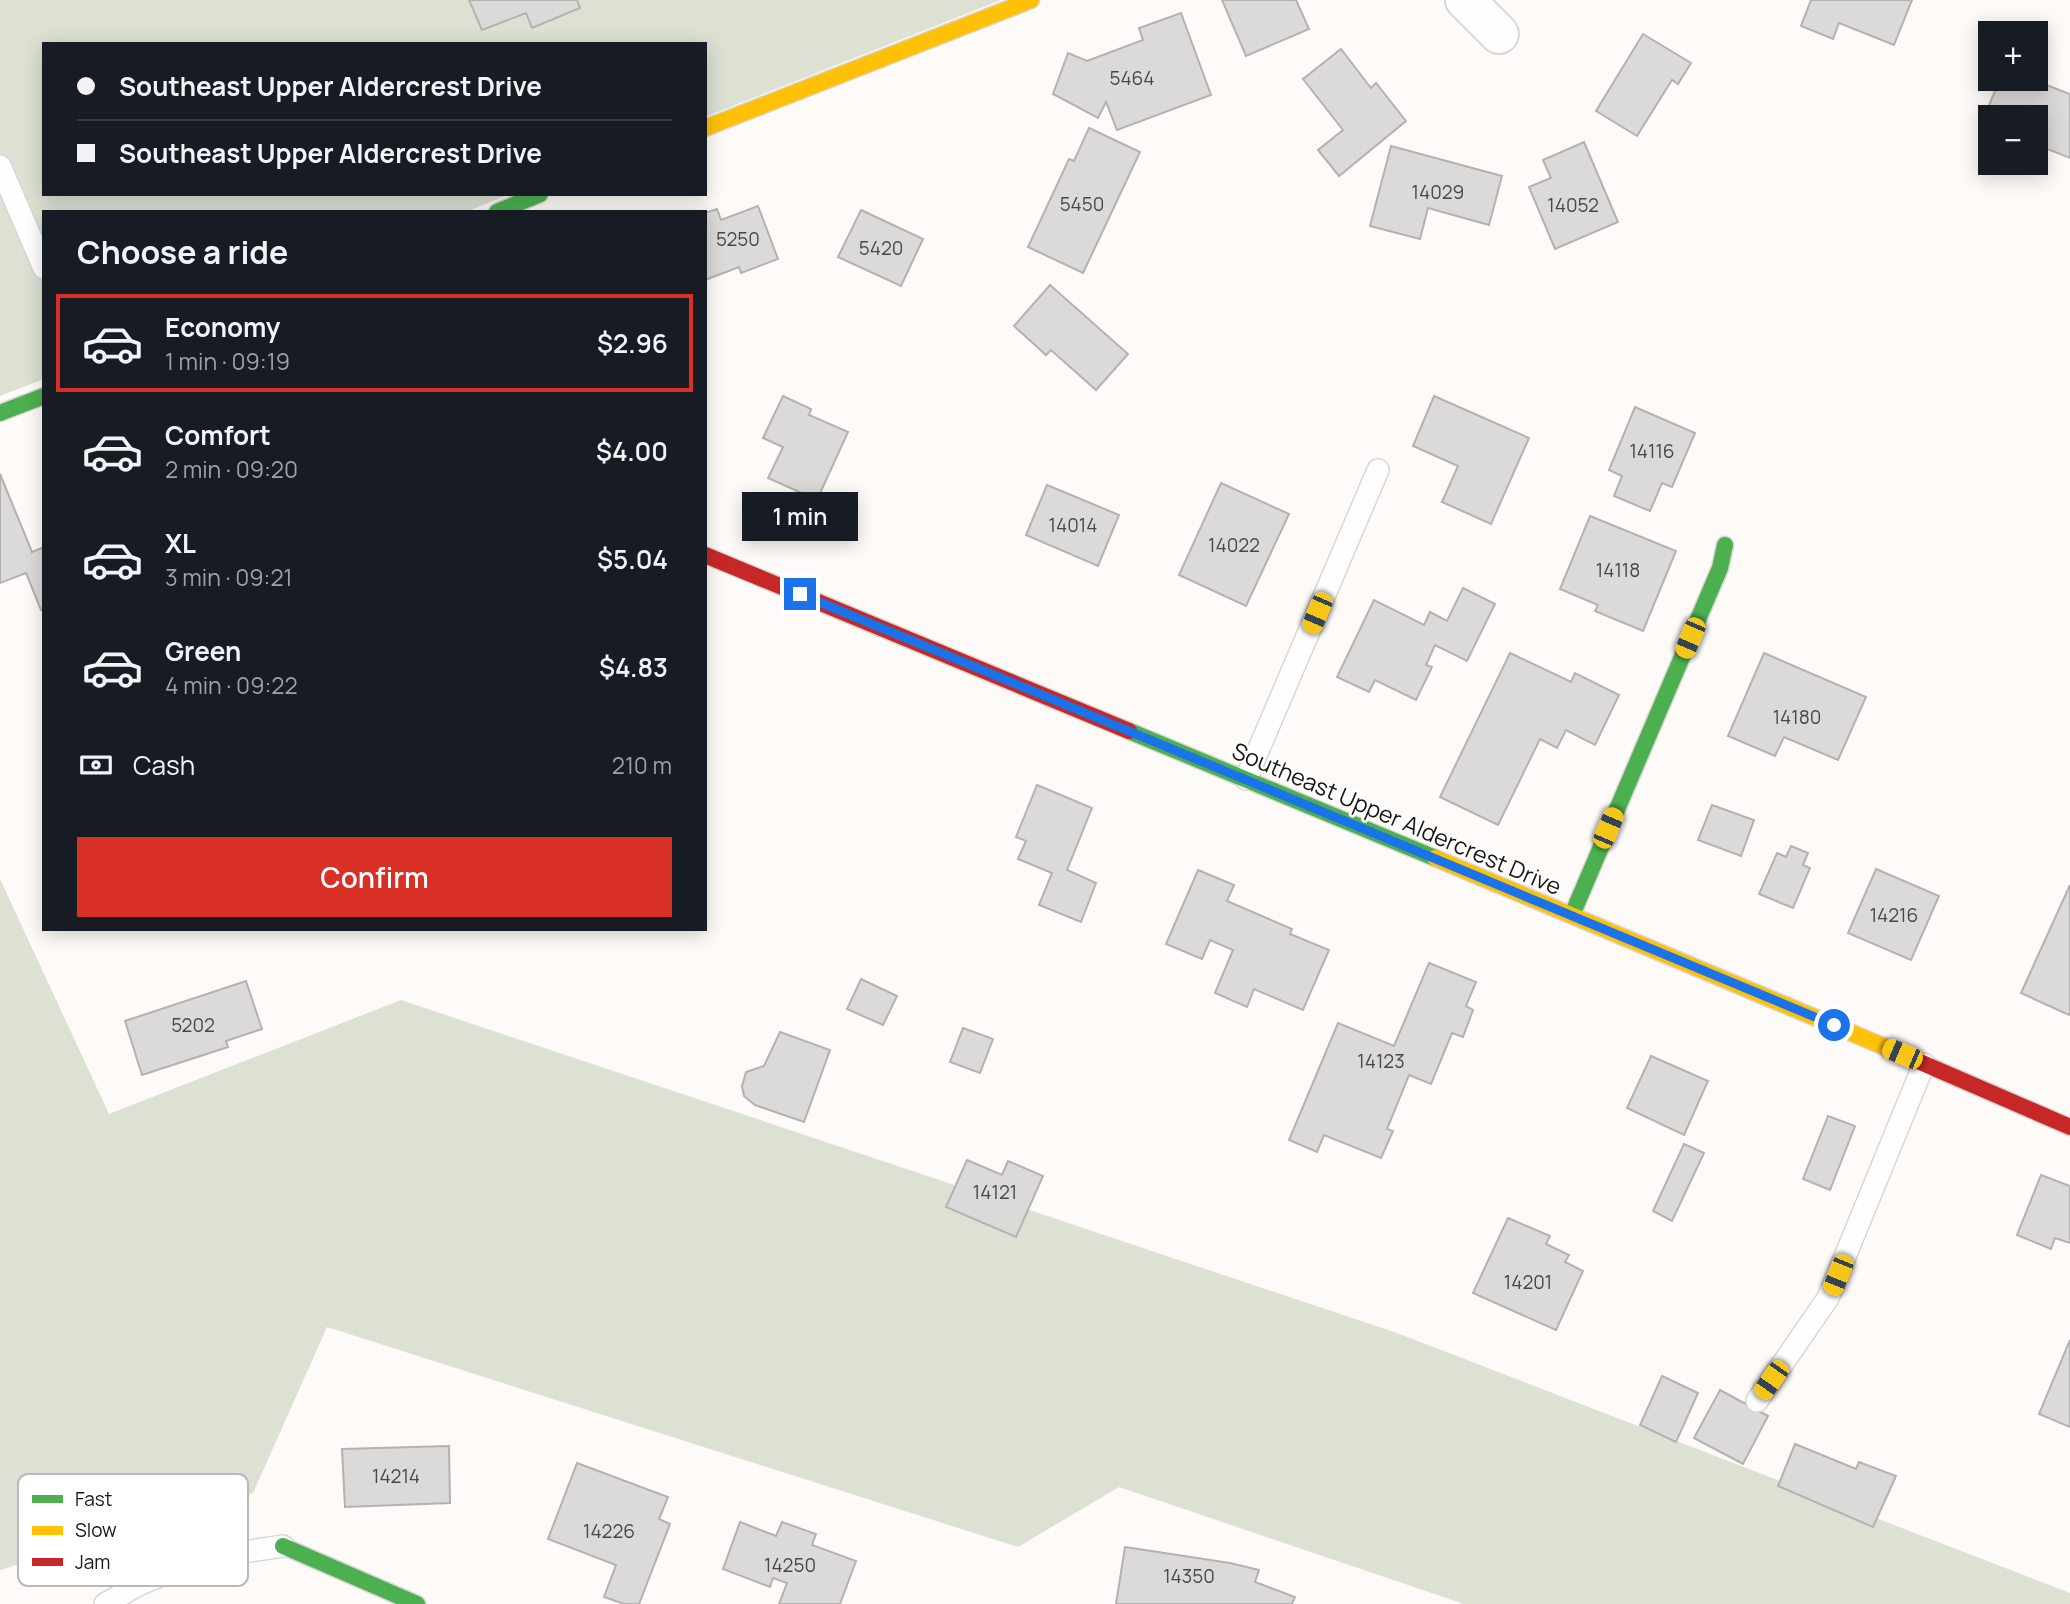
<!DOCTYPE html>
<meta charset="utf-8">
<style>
:root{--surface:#171b24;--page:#20242c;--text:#f1f3f6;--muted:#9ea1a6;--line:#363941;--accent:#d93025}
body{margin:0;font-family:Manrope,sans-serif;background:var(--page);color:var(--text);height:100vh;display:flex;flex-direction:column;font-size:26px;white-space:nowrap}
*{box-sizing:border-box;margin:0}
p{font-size:23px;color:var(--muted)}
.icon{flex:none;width:38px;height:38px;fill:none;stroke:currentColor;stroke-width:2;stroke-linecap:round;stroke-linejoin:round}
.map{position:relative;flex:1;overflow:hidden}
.drawer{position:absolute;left:42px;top:210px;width:665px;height:721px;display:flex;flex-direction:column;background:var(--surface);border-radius:0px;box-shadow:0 4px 18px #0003}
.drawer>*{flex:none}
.guide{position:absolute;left:42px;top:42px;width:665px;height:154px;border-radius:0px;box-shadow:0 4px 18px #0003;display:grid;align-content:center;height:154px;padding:0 35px;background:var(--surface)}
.tools{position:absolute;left:1978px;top:21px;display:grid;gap:14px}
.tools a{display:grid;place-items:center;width:70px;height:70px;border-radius:0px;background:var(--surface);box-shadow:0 4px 18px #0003;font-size:35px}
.end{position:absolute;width:32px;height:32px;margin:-16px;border:9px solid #1a73e8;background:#fff;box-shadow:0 0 0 4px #fff}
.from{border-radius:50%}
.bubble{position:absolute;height:49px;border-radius:0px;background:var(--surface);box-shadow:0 4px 18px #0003;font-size:23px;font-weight:600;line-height:49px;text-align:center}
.car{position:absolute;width:21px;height:42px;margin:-21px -10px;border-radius:9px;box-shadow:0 0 5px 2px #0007;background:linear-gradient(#f5c518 24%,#345 0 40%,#f5c518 0 76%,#345 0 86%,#f5c518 0)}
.guide b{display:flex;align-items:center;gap:24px;height:66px;font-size:26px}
.guide b+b{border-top:2px solid var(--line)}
.guide i{width:18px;height:18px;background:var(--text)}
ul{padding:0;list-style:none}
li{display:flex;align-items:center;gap:21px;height:98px;margin:0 14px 10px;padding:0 21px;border:4px solid transparent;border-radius:0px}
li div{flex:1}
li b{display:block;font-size:26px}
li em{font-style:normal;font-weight:600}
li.active{border-color:var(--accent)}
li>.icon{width:63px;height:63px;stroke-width:1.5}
h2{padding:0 35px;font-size:32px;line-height:84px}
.pay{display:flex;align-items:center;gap:18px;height:77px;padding:0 35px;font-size:26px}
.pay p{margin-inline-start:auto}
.action{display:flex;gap:14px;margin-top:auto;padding:14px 35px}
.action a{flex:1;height:80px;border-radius:0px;background:var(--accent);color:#fff;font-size:28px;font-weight:600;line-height:80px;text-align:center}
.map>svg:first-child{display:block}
.green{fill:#dce1d4}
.building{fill:#dcdad8;stroke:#b4b2b0;stroke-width:2}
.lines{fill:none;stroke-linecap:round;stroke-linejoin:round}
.lane-casing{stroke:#d9d7d5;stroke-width:24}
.street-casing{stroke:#d9d7d5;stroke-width:42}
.fast-casing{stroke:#d9d7d5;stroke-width:19}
.slow-casing{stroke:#d9d7d5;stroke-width:19}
.jam-casing{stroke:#d9d7d5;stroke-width:19}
.lane{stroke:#fffefe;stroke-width:21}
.street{stroke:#fffefe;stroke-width:38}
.fast{stroke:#4caf50;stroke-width:16}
.slow{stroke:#ffc107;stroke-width:16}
.jam{stroke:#c62828;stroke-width:16}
.route{stroke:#1a73e8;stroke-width:9}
.labels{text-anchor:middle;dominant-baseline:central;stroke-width:5;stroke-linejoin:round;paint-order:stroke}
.number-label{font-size:19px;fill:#4a4846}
.street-label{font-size:23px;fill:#191715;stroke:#fff}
.key{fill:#fff;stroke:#bab9b9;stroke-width:2}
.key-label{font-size:19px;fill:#191715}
</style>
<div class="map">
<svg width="2070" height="1604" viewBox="0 0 2070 1604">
<rect width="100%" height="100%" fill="#fdfaf8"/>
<g class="green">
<path d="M0,0H1001L705,117V44H44V194H510L466,212H44V379L0,396Z"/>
<path d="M0,879L109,1114L401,1000L1397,1333L2070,1593V1604H1464L1119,1487L1018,1547L327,1327L253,1493L0,1570Z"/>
</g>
<g class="building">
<path d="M469,0H577L580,8L532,28L526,13L482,30Z"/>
<path d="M1222,0H1296L1309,29L1246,56Z"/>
<path d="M1811,0H1912L1894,45L1839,23L1833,39L1801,26Z"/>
<path d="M1181,13L1211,95L1117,130L1106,102L1098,118L1053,94L1068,53L1087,61L1143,40L1139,28Z"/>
<path d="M1643,34L1691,63L1678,84L1672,80L1637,136L1596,111Z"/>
<path d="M1341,49L1371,88L1376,83L1406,121L1339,176L1318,150L1343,130L1303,79Z"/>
<path d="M2000,79H2031L2070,94V158L2035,144V117H1990V125L1982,122Z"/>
<path d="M1089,128L1140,152L1083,273L1028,247L1069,159L1074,161Z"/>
<path d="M1584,142L1618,222L1555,249L1529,187L1551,178L1543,160Z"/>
<path d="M1391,146L1502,176L1489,225L1428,208L1420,239L1370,226Z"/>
<path d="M758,206L778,259L741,273L739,267L705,280V213L717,209L721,220Z"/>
<path d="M861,210L923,239L901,286L838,257Z"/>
<path d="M1050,285L1128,354L1096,390L1051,350L1046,355L1014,326Z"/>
<path d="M783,396L811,409L809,415L848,432L817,500L768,478L783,447L763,438Z"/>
<path d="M1434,396L1529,438L1491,524L1442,502L1458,466L1413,446Z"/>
<path d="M1635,407L1695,433L1672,487L1662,483L1650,511L1614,496L1622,476L1609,470Z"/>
<path d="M0,474L32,552L44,547V609L41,610L26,573L0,583Z"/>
<path d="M1221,483L1289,514L1246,606L1179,575Z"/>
<path d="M1047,485L1119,515L1098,566L1026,535Z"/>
<path d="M1590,516L1676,551L1643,631L1595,611L1598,605L1560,589Z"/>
<path d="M1463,588L1495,604L1467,661L1435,645L1426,665L1432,667L1416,700L1375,680L1369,692L1337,677L1374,600L1424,625L1430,612L1447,621Z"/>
<path d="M1510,653L1571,682L1575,673L1619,695L1595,745L1566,730L1557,748L1540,739L1498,825L1440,797Z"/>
<path d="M1764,653L1866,697L1838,760L1784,737L1775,756L1728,736Z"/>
<path d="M1037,785L1092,808L1067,870L1096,883L1081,922L1039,905L1052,873L1018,859L1026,841L1016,837Z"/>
<path d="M1712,805L1754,820L1741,856L1698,840Z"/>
<path d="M1791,846L1808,853L1803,865L1810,868L1793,908L1759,894L1777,853L1786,857Z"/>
<path d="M1876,869L1939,896L1911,960L1848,933Z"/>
<path d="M1198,870L1234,885L1227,901L1292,929L1290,934L1329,950L1303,1010L1254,989L1247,1007L1215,993L1233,950L1210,940L1202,959L1166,944Z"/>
<path d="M2070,885V1013L2069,1015L2021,993Z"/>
<path d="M1429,963L1476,982L1466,1006L1473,1010L1463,1037L1452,1033L1431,1084L1409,1075L1387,1129L1393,1131L1381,1158L1324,1135L1317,1152L1289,1140L1338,1023L1394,1046Z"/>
<path d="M861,979L897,996L883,1025L847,1009Z"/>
<path d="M246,981L262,1029L226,1041L228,1047L142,1075L125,1021Z"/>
<path d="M963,1028L993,1039L980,1073L950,1062Z"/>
<path d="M780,1032L830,1050L804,1122L755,1105L744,1096L742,1086L746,1072L764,1066Z"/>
<path d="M1651,1056L1708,1081L1684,1135L1627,1108Z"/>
<path d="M1828,1116L1855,1126L1830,1190L1803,1179Z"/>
<path d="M1684,1144L1704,1153L1672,1221L1653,1211Z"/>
<path d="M967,1160L1002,1175L1008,1161L1043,1176L1016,1237L946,1207Z"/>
<path d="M2041,1175L2070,1186V1243L2055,1238L2051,1249L2017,1235Z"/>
<path d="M1508,1218L1550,1236L1546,1244L1569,1255L1565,1262L1583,1271L1556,1330L1473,1293Z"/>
<path d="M2070,1340V1427L2039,1414Z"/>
<path d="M1662,1376L1698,1393L1676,1442L1640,1425Z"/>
<path d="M1720,1390L1768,1416L1743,1464L1694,1438Z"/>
<path d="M1795,1444L1856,1469L1859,1462L1896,1476L1873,1527L1778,1486Z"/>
<path d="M449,1446L450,1503L345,1507L342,1449Z"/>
<path d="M577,1463L668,1497L659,1519L670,1524L639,1604H624L604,1597L616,1565L548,1539Z"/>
<path d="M740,1522L776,1536L782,1522L816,1534L812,1545L856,1561L840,1604H779L787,1583L773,1578L770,1587L723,1569Z"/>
<path d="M1125,1547L1230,1563L1259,1570L1255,1582L1295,1597L1292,1604H1116Z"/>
</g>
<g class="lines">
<defs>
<g id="lane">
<path d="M0,166L44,268"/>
<path d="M1246,779L1378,470"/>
<path d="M1757,1401L1828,1298L1924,1064"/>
<path d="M105,1604L138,1585L203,1558L283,1546"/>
</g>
<path id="street" d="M1465,0L1499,34"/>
<g id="fast">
<path d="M497,212L540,194"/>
<path d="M0,413L44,396"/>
<path d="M1129,731L1435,858"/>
<path d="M1572,915L1720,568L1725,545"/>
<path d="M283,1546L417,1604"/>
</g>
<g id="slow">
<path d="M705,128L1031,0"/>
<path d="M1435,858L1890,1049"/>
</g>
<g id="jam">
<path d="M705,555L1129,731"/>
<path d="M1890,1049L2070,1127"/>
</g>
</defs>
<use href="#lane" class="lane-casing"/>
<use href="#street" class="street-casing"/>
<use href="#fast" class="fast-casing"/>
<use href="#slow" class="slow-casing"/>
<use href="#jam" class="jam-casing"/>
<use href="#lane" class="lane"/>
<use href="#street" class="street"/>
<use href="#fast" class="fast"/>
<use href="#slow" class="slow"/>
<use href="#jam" class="jam"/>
</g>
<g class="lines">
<path class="route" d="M800,594L1834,1025"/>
</g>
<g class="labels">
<g class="number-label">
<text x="1132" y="78">5464</text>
<text x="1438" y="192">14029</text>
<text x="1082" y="204">5450</text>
<text x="1573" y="205">14052</text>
<text x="738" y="239">5250</text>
<text x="881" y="248">5420</text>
<text x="1652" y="451">14116</text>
<text x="1073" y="525">14014</text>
<text x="1234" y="545">14022</text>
<text x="1618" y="570">14118</text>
<text x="1797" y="717">14180</text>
<text x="1894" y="915">14216</text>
<text x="193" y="1025">5202</text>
<text x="1381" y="1061">14123</text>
<text x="995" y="1192">14121</text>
<text x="1528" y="1282">14201</text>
<text x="396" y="1476">14214</text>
<text x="609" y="1531">14226</text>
<text x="790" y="1565">14250</text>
<text x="1189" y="1576">14350</text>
</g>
<g class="street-label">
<text transform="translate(1397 818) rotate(23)">Southeast Upper Aldercrest Drive</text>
</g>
</g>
<rect x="18" y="1474" width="230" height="112" rx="10" class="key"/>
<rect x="32" y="1495" width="31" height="8" fill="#4caf50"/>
<rect x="32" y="1526" width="31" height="9" fill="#ffc107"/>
<rect x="32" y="1558" width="31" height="8" fill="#c62828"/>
<g class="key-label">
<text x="75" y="1506">Fast</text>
<text x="75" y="1537">Slow</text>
<text x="75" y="1569">Jam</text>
</g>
</svg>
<div class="tools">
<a>+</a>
<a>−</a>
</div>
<i class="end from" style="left:1834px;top:1025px"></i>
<i class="end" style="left:800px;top:594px"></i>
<div class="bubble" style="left:742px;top:492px;width:116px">1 min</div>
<i class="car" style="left:1317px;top:613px;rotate:203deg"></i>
<i class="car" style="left:1690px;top:638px;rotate:203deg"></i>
<i class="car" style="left:1608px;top:828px;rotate:23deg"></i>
<i class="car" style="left:1902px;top:1054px;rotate:293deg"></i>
<i class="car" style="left:1838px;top:1275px;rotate:202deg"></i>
<i class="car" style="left:1771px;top:1380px;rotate:215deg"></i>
<div class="guide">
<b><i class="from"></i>Southeast Upper Aldercrest Drive</b>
<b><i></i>Southeast Upper Aldercrest Drive</b>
</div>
<section class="drawer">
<h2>Choose a ride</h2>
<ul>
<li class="active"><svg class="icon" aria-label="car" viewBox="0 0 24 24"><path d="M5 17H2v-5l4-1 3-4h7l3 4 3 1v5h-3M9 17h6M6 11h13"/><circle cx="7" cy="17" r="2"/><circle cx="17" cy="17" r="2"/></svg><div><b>Economy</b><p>1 min · 09:19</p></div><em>$2.96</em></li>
<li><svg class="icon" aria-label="car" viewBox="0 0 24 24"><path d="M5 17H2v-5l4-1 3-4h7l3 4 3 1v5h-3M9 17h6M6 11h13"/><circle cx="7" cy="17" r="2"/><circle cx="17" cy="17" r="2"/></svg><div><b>Comfort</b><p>2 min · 09:20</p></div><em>$4.00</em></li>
<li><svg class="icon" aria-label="car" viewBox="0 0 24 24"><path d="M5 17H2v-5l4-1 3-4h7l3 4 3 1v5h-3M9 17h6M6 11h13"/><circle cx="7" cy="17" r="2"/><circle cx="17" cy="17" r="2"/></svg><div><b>XL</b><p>3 min · 09:21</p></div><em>$5.04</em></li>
<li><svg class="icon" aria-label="car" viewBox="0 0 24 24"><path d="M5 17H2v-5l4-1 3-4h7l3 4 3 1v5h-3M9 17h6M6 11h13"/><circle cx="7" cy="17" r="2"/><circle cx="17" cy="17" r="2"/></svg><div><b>Green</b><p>4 min · 09:22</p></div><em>$4.83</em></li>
</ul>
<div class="pay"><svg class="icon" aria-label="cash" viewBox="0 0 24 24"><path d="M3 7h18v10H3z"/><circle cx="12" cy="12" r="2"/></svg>Cash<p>210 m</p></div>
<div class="action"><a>Confirm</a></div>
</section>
</div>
